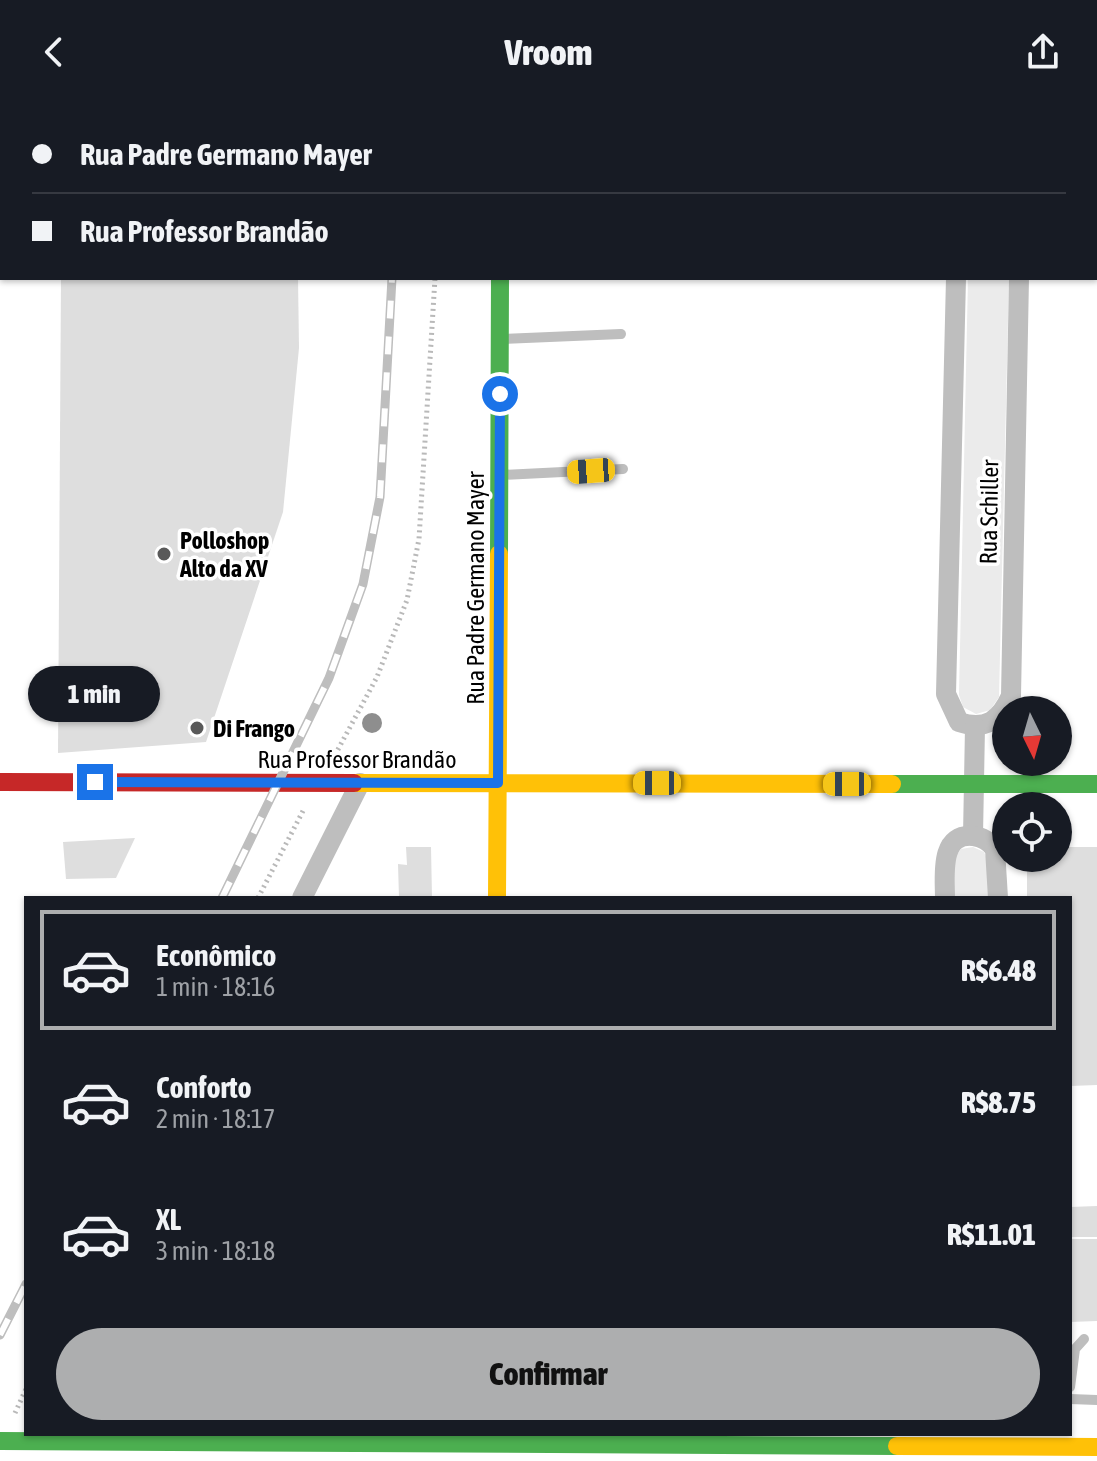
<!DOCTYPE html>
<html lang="pt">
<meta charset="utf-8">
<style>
:root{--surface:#171b24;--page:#242831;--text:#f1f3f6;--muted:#9ea1a6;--line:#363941;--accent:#adaeaf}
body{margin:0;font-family:"Asap Condensed",sans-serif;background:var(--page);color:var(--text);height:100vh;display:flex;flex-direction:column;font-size:30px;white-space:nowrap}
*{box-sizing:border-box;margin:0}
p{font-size:26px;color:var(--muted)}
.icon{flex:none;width:44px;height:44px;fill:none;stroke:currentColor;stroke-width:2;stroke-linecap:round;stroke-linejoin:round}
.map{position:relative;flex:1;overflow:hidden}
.sheet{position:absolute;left:24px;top:792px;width:1048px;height:540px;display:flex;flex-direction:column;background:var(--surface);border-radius:0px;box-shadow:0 2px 6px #0004}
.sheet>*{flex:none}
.guide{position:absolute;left:0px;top:0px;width:1098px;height:176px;box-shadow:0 2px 6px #0004;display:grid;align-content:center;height:176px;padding:0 32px;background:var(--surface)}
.needle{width:52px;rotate:175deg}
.fabs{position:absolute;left:992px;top:592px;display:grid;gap:16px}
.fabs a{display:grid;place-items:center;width:80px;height:80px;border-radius:50%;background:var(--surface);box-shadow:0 2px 6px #0004;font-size:40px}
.end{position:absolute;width:36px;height:36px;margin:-18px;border:10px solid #1a73e8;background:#fff;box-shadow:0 0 0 4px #fff}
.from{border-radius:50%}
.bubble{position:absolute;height:56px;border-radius:28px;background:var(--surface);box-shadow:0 2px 6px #0004;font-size:26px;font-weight:800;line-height:56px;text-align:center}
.car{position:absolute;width:24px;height:48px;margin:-24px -12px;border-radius:10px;box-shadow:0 0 6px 2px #0007;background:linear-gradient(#f5c518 24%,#345 0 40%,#f5c518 0 76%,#345 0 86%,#f5c518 0)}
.guide b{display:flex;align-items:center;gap:28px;height:76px;font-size:30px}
.guide b+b{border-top:2px solid var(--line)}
.guide i{width:20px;height:20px;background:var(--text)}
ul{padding:14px 0 0;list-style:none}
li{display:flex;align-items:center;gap:24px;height:120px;margin:0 16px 12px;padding:0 16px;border:4px solid transparent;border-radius:0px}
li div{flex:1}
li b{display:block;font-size:30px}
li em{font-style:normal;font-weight:800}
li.active{border-color:var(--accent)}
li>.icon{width:72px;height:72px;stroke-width:1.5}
.button{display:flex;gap:16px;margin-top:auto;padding:16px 32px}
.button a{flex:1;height:92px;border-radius:48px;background:var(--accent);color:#111;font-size:32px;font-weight:800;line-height:92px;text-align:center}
header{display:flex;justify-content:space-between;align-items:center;height:104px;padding:0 32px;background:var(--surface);font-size:36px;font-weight:800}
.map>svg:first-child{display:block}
.green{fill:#ebebeb}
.building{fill:#dedede}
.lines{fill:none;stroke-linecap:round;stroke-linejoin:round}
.path{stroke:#b9b9b9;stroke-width:5;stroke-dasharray:2 4;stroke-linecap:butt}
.lane{stroke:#bebebe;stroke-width:10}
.street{stroke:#bebebe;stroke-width:20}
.fast{stroke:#4caf50;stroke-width:18}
.slow{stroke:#ffc107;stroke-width:18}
.jam{stroke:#c62828;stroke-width:18}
.rail-casing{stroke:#bebebe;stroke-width:9}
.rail{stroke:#fff;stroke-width:6;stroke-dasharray:18;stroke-linecap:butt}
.tree{fill:#8e8e8e}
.route{stroke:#1a73e8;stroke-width:10}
.poi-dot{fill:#595959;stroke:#fff;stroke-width:3}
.labels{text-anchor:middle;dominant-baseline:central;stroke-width:7;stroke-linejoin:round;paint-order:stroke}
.street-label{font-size:24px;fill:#000;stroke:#fff}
.poi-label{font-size:24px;font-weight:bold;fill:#000;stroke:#fff;text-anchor:start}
</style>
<header><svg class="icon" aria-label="back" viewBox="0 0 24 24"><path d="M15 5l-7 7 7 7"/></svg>Vroom<svg class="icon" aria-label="share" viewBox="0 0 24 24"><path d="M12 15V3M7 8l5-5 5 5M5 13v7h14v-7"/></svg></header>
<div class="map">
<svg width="1097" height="1357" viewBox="0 0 1097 1357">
<rect width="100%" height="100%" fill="#fff"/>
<g class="green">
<path d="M968,174H1009L999,593L990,606L976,610L963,603L959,591Z"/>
<path d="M973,743L984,748L988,757V794H953V756L961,745Z"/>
</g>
<g class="building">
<path d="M61,174H298L299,244L283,408L206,638L58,649Z"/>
<path d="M135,734L116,774L66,775L63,738Z"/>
<path d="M406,743H431L432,794H399L398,760L407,761Z"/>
<path d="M1058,743H1097V981L1070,982V794H1027V754H1058Z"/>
<path d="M1097,1102V1133H1070V1103Z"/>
<path d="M1070,1135H1097V1217L1070,1218Z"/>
</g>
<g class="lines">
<g class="path">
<path d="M442,2V0"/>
<path d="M335,651L377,573L407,496L419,435L435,174"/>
<path d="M258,794L304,705"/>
<path d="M15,1309L26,1285"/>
</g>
<g class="lane">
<path d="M503,235L621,230"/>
<path d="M501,371L623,365"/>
<path d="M1070,1283L1075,1245L1084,1235"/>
<path d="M1070,1295L1097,1296"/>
</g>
<g class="street">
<path d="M986,2V0"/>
<path d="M0,140L1,0"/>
<path d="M956,174L946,590L959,618C986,627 1000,616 1011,592L1019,174"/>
<path d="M973,732L975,623"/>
<path d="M302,794L360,679"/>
<path d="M945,794C945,772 939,729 973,732C983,733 990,738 995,745L998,794"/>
</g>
<g class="fast">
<path d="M499,450L500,174"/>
<path d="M892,680H1097"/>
<path d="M0,1337L897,1342"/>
</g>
<g class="slow">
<path d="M354,679L892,680"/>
<path d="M497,794L499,450"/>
<path d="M897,1342L1097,1343"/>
</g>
<g class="jam">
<path d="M501,0V2"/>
<path d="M0,678L354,679"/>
</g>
<defs>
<g id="rail">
<path d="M397,2V0"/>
<path d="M222,794L329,574L363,480L380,393L392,174"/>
<path d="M0,1231L26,1180"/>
</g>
</defs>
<use href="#rail" class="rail-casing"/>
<use href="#rail" class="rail"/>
</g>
<circle class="tree" cx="372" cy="619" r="10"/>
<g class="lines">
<path class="route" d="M95,678L498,679L500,290"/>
</g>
<g class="poi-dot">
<circle cx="164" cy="450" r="8"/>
<circle cx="197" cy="624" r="8"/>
</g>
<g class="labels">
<g class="street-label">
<text transform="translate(989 408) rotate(-89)">Rua Schiller</text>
<text transform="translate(475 484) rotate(-90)">Rua Padre Germano Mayer</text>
<text x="357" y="655">Rua Professor Brandão</text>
</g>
<g class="poi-label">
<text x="180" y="436">Polloshop<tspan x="180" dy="28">Alto da XV</tspan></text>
<text x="213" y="624">Di Frango</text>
</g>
</g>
</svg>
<div class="fabs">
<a><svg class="needle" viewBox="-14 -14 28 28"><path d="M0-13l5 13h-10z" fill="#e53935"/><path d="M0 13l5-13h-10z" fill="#9ea1a6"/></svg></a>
<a><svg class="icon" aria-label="locate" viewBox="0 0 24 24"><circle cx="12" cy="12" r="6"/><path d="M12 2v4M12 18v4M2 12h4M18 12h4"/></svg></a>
</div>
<i class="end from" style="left:500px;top:290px"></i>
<i class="end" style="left:95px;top:678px"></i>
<div class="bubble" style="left:28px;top:562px;width:132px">1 min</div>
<i class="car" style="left:591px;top:367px;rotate:266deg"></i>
<i class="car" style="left:657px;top:679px;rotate:270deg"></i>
<i class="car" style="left:847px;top:680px;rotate:270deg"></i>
<div class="guide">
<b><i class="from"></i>Rua Padre Germano Mayer</b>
<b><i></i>Rua Professor Brandão</b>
</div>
<section class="sheet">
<ul>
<li class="active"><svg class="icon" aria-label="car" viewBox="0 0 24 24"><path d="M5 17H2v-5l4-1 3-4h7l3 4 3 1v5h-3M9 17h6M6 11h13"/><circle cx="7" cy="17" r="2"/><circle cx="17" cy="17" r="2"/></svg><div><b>Econômico</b><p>1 min · 18:16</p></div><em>R$6.48</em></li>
<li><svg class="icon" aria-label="car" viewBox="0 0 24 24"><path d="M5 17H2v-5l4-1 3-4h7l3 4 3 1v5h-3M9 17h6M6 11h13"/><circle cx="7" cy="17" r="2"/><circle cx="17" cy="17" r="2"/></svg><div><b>Conforto</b><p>2 min · 18:17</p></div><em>R$8.75</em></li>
<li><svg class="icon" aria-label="car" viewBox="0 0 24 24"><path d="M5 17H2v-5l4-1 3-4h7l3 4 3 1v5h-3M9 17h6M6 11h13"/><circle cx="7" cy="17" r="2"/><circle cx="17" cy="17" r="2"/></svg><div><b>XL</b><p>3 min · 18:18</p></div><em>R$11.01</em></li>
</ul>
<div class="button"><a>Confirmar</a></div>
</section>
</div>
